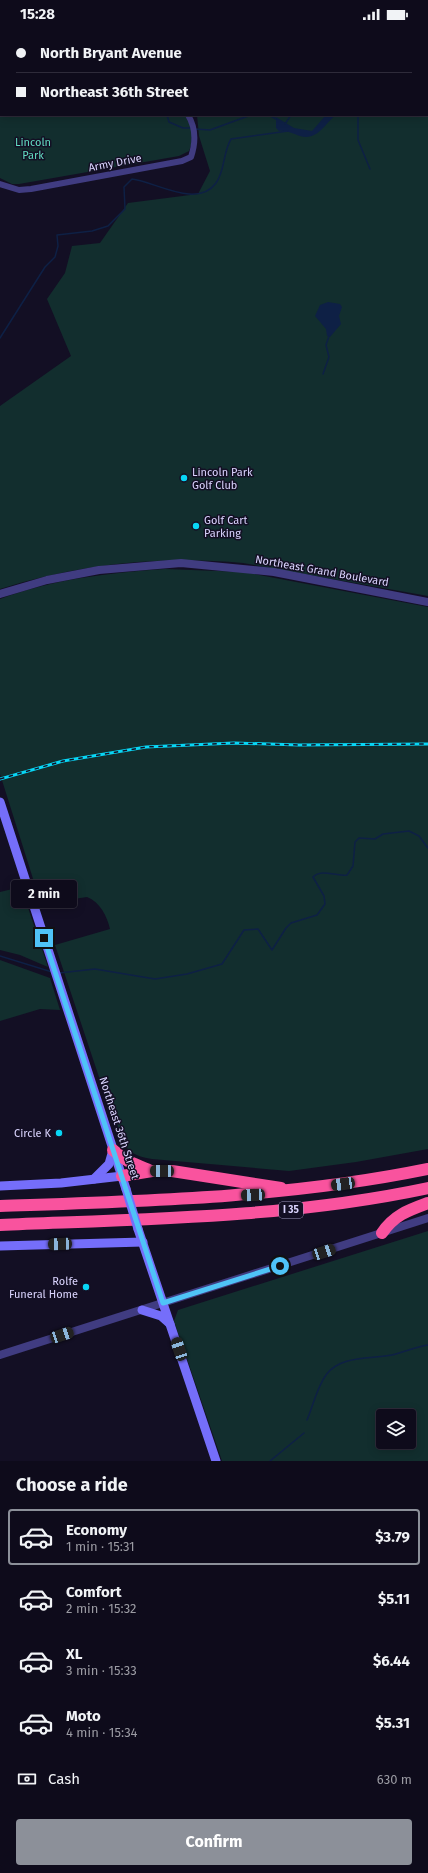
<!DOCTYPE html>
<meta charset="utf-8">
<style>
:root{--surface:#0e0b1b;--page:#171424;--text:#f1f3f6;--muted:#9b9ba3;--line:#2e2b3a;--accent:#8c9099}
body{margin:0;font-family:"Fira Sans",sans-serif;background:var(--page);color:var(--text);height:100vh;display:flex;flex-direction:column;font-size:15px;white-space:nowrap}
*{box-sizing:border-box;margin:0}
p{font-size:13px;color:var(--muted)}
.icon{flex:none;width:22px;height:22px;fill:none;stroke:currentColor;stroke-width:2;stroke-linecap:round;stroke-linejoin:round}
.map{position:relative;height:1433px;overflow:hidden}
.drawer{display:flex;flex-direction:column;background:var(--surface);flex:1}
.drawer>*{flex:none}
.banner{position:absolute;left:0px;top:0px;width:428px;height:88px;box-shadow:0 2px 10px #0003,0 0 0 1px var(--line);display:grid;align-content:center;height:88px;padding:0 16px;background:var(--surface)}
.controls{position:absolute;left:376px;top:1381px;display:grid;gap:8px}
.controls a{display:grid;place-items:center;width:40px;height:40px;border-radius:4px;background:var(--surface);box-shadow:0 2px 10px #0003,0 0 0 1px var(--line);font-size:20px}
.end{position:absolute;width:18px;height:18px;margin:-9px;border:5px solid #4fc3f7;background:#111;box-shadow:0 0 0 2px #111}
.from{border-radius:50%}
.bubble{position:absolute;height:28px;border-radius:4px;background:var(--surface);box-shadow:0 2px 10px #0003,0 0 0 1px var(--line);font-size:13px;font-weight:700;line-height:28px;text-align:center}
.car{position:absolute;width:12px;height:24px;margin:-12px -6px;border-radius:5px;box-shadow:0 0 3px 1px #0007;background:linear-gradient(#222 24%,#8ab4d8 0 40%,#222 0 76%,#8ab4d8 0 86%,#222 0)}
.banner b{display:flex;align-items:center;gap:14px;height:38px;font-size:15px}
.banner b+b{border-top:1px solid var(--line)}
.banner i{width:10px;height:10px;background:var(--text)}
ul{padding:0;list-style:none}
li{display:flex;align-items:center;gap:12px;height:56px;margin:0 8px 6px;padding:0 8px;border:2px solid transparent;border-radius:4px}
li div{flex:1}
li b{display:block;font-size:15px}
li em{font-style:normal;font-weight:700}
li.current{border-color:var(--accent)}
li>.icon{width:36px;height:36px;stroke-width:1.5}
h2{padding:0 16px;font-size:18px;line-height:48px}
.pay{display:flex;align-items:center;gap:10px;height:44px;padding:0 16px;font-size:15px}
.pay p{margin-inline-start:auto}
.primary-button{display:flex;gap:8px;margin-top:auto;padding:8px 16px}
.primary-button a{flex:1;height:46px;border-radius:4px;background:var(--accent);color:#fff;font-size:16px;font-weight:700;line-height:46px;text-align:center}
.status{display:flex;justify-content:space-between;align-items:center;height:28px;padding:0 20px;background:var(--surface);direction:ltr}
.status svg{height:11px;fill:currentColor}
.map>svg:first-child{display:block}
.green{fill:#122e2e;fill-rule:evenodd}
.water{fill:#0e2045}
.lines{fill:none;stroke-linecap:round;stroke-linejoin:round}
.stream{stroke:#0e2045;stroke-width:1.5}
.minor{stroke:#403c81;stroke-width:6}
.tertiary{stroke:#403c81;stroke-width:8}
.secondary{stroke:#756efa;stroke-width:9}
.motorway{stroke:#f9539e;stroke-width:12}
.rail-casing{stroke:#08d6f5;stroke-width:3}
.rail{stroke:#130f24;stroke-width:1.5;stroke-dasharray:4.5;stroke-linecap:butt}
.secondary-bridge{stroke:#756efa;stroke-width:9}
.route{stroke:#4fc3f7;stroke-width:5}
.poi-dot{fill:#08d6f5;stroke:#130f24;stroke-width:1.5}
.labels{text-anchor:middle;dominant-baseline:central;stroke-width:3;stroke-linejoin:round;paint-order:stroke}
.shield{fill:#130f24;stroke:#9e99bd;stroke-width:1}
.shield-label{font-size:10px;font-weight:bold;fill:#dad4fe}
.park-label{font-size:11px;fill:#62dcc1;stroke:#130f24}
.street-label{font-size:11px;fill:#dad4fe;stroke:#130f24}
.poi-label{font-size:11px;fill:#dad4fe;stroke:#130f24;text-anchor:start}
</style>
<div class="status"><b>15:28</b><svg viewBox="0 0 49 12"><path d="M0 12V9h3v3zM5 12V6h3v6zM10 12V3h3v9zM15 12V0h3v12zM26 1h20v11H26zM47 4h2v5h-2z"/></svg></div>
<div class="map">
<svg width="428" height="1433" viewBox="0 0 428 1433">
<rect width="100%" height="100%" fill="#130f24"/>
<g class="green">
<path d="M0,0L120,1H1V87H187C193,97 194,112 189,123L179,128L19,156H12L0,150Z"/>
<path d="M140,0H428V568L243,535C161,527 78,536 0,561V378L71,328L47,271L65,245L72,218L100,215L128,175L198,166L210,143L199,108L197,87H427V1Z"/>
<path d="M165,541L244,544L428,579V1121L356,1134L289,1143L152,1131C120,1126 123,1112 114,1085H111L55,917L110,901C107,888 100,874 87,869L41,876L0,746V571C53,551 109,545 165,541Z"/>
<path d="M21,859L48,939L20,927L0,922V864Z"/>
<path d="M0,932L50,950L60,982L40,981L0,993Z"/>
<path d="M428,1203V1433H222L174,1293L178,1282ZM383,1388H409V1414H383Z"/>
</g>
<g class="water">
<path d="M326,87H336C324,96 318,113 300,108C293,106 287,102 279,103L276,100V89L294,100L312,103Z"/>
<path d="M328,274L340,276L342,279L339,288L341,296L330,309L327,308L326,301L315,288L320,277Z"/>
</g>
<g class="lines">
<g class="stream">
<path d="M55,0L57,1"/>
<path d="M281,0V1"/>
<path d="M130,1L131,0"/>
<path d="M167,87L169,94L183,100H191"/>
<path d="M269,87L276,91"/>
<path d="M358,87V112L370,141"/>
<path d="M285,96L291,87"/>
<path d="M195,101L210,102L251,87"/>
<path d="M0,310L45,239L55,229L58,218L57,207L92,203L108,198L125,181L124,159L132,151C156,154 197,181 216,155C225,143 223,124 231,111L288,103"/>
<path d="M323,346L329,329L326,317L329,308"/>
<path d="M0,928L52,944"/>
<path d="M59,945L95,941L155,951L187,946L222,936L244,902L258,901L272,922L286,900L291,895L317,887L325,876L324,868L313,849C322,840 336,849 347,847L353,838L355,814L359,810L375,811L383,806L409,803L419,808L428,820"/>
<path d="M307,1392C313,1378 317,1359 326,1347C341,1326 374,1332 396,1326C407,1323 416,1319 428,1317"/>
<path d="M270,1433L304,1405"/>
</g>
<g class="minor">
<path d="M120,0L121,1"/>
<path d="M0,156L19,162L31,161L182,133L191,129C196,114 196,100 188,87"/>
</g>
<g class="tertiary">
<path d="M0,566L47,552L99,542L181,535L274,544L428,574"/>
<path d="M0,1327L428,1190"/>
</g>
<g class="secondary">
<path d="M0,774L126,1161"/>
<path d="M94,1151L109,1136L113,1122"/>
<path d="M0,1158L61,1155L122,1148"/>
<path d="M138,1201L216,1433"/>
<path d="M0,1218L143,1214"/>
<path d="M142,1282L161,1288L170,1296"/>
</g>
<g class="motorway">
<path d="M113,1122C125,1133 134,1136 149,1142"/>
<path d="M122,1148L152,1143H172L281,1160"/>
<path d="M0,1178C144,1173 287,1170 428,1141"/>
<path d="M0,1197C144,1191 287,1190 428,1160"/>
<path d="M382,1205C394,1187 409,1182 428,1175"/>
</g>
<defs>
<path id="rail" d="M0,751L63,733L146,719L234,715L299,717L428,716"/>
</defs>
<use href="#rail" class="rail-casing"/>
<use href="#rail" class="rail"/>
<path class="secondary-bridge" d="M126,1161L138,1201"/>
</g>
<g class="lines">
<path class="route" d="M44,910L163,1275L280,1238"/>
</g>
<g class="poi-dot">
<circle cx="184" cy="450" r="4"/>
<circle cx="196" cy="498" r="4"/>
<circle cx="59" cy="1105" r="4"/>
<circle cx="86" cy="1259" r="4"/>
</g>
<g class="labels">
<rect class="shield" x="279" y="1174" width="24" height="16" rx="3"/>
<g class="shield-label">
<text x="291" y="1182">I 35</text>
</g>
<g class="park-label">
<text x="33" y="114">Lincoln<tspan x="33" dy="13">Park</tspan></text>
</g>
<g class="street-label">
<text transform="translate(115 135) rotate(-11)">Army Drive</text>
<text transform="translate(322 543) rotate(10)">Northeast Grand Boulevard</text>
<text transform="translate(119 1100) rotate(72)">Northeast 36th Street</text>
</g>
<g class="poi-label">
<text x="192" y="444">Lincoln Park<tspan x="192" dy="13">Golf Club</tspan></text>
<text x="204" y="492">Golf Cart<tspan x="204" dy="13">Parking</tspan></text>
<text x="51" y="1105" text-anchor="end">Circle K</text>
<text x="78" y="1253" text-anchor="end">Rolfe<tspan x="78" dy="13">Funeral Home</tspan></text>
</g>
</g>
</svg>
<div class="controls">
<a><svg class="icon" aria-label="layers" viewBox="0 0 24 24"><path d="M12 4l9 5-9 5-9-5zM3 14l9 5 9-5"/></svg></a>
</div>
<i class="end from" style="left:280px;top:1238px"></i>
<i class="end" style="left:44px;top:910px"></i>
<div class="bubble" style="left:11px;top:852px;width:66px">2 min</div>
<i class="car" style="left:162px;top:1143px;rotate:271deg"></i>
<i class="car" style="left:343px;top:1156px;rotate:262deg"></i>
<i class="car" style="left:253px;top:1167px;rotate:267deg"></i>
<i class="car" style="left:60px;top:1216px;rotate:268deg"></i>
<i class="car" style="left:324px;top:1224px;rotate:72deg"></i>
<i class="car" style="left:62px;top:1307px;rotate:72deg"></i>
<i class="car" style="left:179px;top:1321px;rotate:342deg"></i>
<div class="banner">
<b><i class="from"></i>North Bryant Avenue</b>
<b><i></i>Northeast 36th Street</b>
</div>
</div>
<section class="drawer">
<h2>Choose a ride</h2>
<ul>
<li class="current"><svg class="icon" aria-label="car" viewBox="0 0 24 24"><path d="M5 17H2v-5l4-1 3-4h7l3 4 3 1v5h-3M9 17h6M6 11h13"/><circle cx="7" cy="17" r="2"/><circle cx="17" cy="17" r="2"/></svg><div><b>Economy</b><p>1 min · 15:31</p></div><em>$3.79</em></li>
<li><svg class="icon" aria-label="car" viewBox="0 0 24 24"><path d="M5 17H2v-5l4-1 3-4h7l3 4 3 1v5h-3M9 17h6M6 11h13"/><circle cx="7" cy="17" r="2"/><circle cx="17" cy="17" r="2"/></svg><div><b>Comfort</b><p>2 min · 15:32</p></div><em>$5.11</em></li>
<li><svg class="icon" aria-label="car" viewBox="0 0 24 24"><path d="M5 17H2v-5l4-1 3-4h7l3 4 3 1v5h-3M9 17h6M6 11h13"/><circle cx="7" cy="17" r="2"/><circle cx="17" cy="17" r="2"/></svg><div><b>XL</b><p>3 min · 15:33</p></div><em>$6.44</em></li>
<li><svg class="icon" aria-label="car" viewBox="0 0 24 24"><path d="M5 17H2v-5l4-1 3-4h7l3 4 3 1v5h-3M9 17h6M6 11h13"/><circle cx="7" cy="17" r="2"/><circle cx="17" cy="17" r="2"/></svg><div><b>Moto</b><p>4 min · 15:34</p></div><em>$5.31</em></li>
</ul>
<div class="pay"><svg class="icon" aria-label="cash" viewBox="0 0 24 24"><path d="M3 7h18v10H3z"/><circle cx="12" cy="12" r="2"/></svg>Cash<p>630 m</p></div>
<div class="primary-button"><a>Confirm</a></div>
</section>
